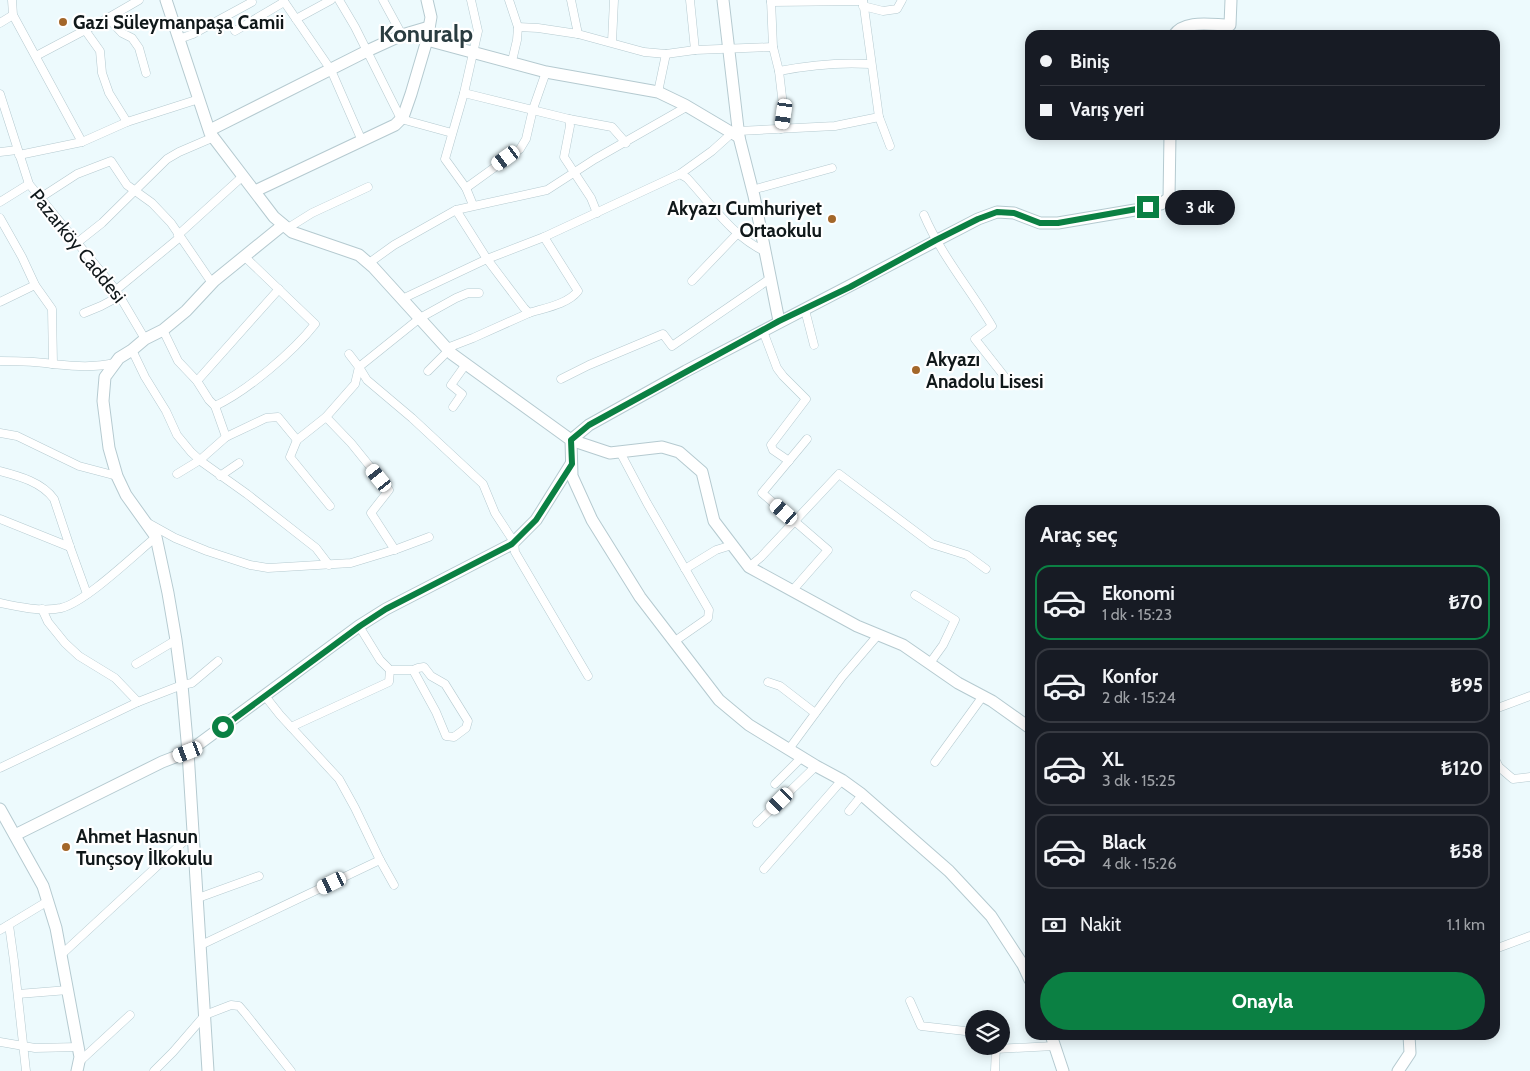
<!DOCTYPE html>
<html lang="tr">
<meta charset="utf-8">
<style>
:root{--surface:#171b24;--page:#20242c;--text:#f1f3f6;--muted:#9ea1a6;--line:#363941;--accent:#0b8043}
body{margin:0;font-family:Cabin,sans-serif;background:var(--page);color:var(--text);height:100vh;display:flex;flex-direction:column;font-size:19px;white-space:nowrap}
*{box-sizing:border-box;margin:0}
p{font-size:16px;color:var(--muted)}
.icon{flex:none;width:28px;height:28px;fill:none;stroke:currentColor;stroke-width:2;stroke-linecap:round;stroke-linejoin:round}
.map{position:relative;flex:1;overflow:hidden}
.side{position:absolute;left:1025px;top:505px;width:475px;height:535px;display:flex;flex-direction:column;background:var(--surface);border-radius:15px;box-shadow:0 2px 12px #0003}
.side>*{flex:none}
.guide{position:absolute;left:1025px;top:30px;width:475px;height:110px;border-radius:15px;box-shadow:0 2px 12px #0003;display:grid;align-content:center;height:110px;padding:0 15px;background:var(--surface)}
.controls{position:absolute;left:965px;top:1010px;display:grid;gap:10px}
.controls a{display:grid;place-items:center;width:45px;height:45px;border-radius:50%;background:var(--surface);box-shadow:0 2px 12px #0003;font-size:25px}
.end{position:absolute;width:22px;height:22px;margin:-11px;border:6px solid #0b8043;background:#fff;box-shadow:0 0 0 2px #fff}
.from{border-radius:50%}
.bubble{position:absolute;height:35px;border-radius:18px;background:var(--surface);box-shadow:0 2px 12px #0003;font-size:16px;font-weight:700;line-height:35px;text-align:center}
.car{position:absolute;width:15px;height:30px;margin:-15px -8px;border-radius:6px;box-shadow:0 0 4px 1px #0007;background:linear-gradient(#fff 24%,#345 0 40%,#fff 0 76%,#345 0 86%,#fff 0)}
.guide b{display:flex;align-items:center;gap:18px;height:48px;font-size:19px}
.guide b+b{border-top:1px solid var(--line)}
.guide i{width:12px;height:12px;background:var(--text)}
ul{padding:0;list-style:none}
li{display:flex;align-items:center;gap:15px;height:75px;margin:0 10px 8px;padding:0 5px;border:2px solid var(--line);border-radius:15px}
li div{flex:1}
li b{display:block;font-size:19px}
li em{font-style:normal;font-weight:700}
li.active{border-color:var(--accent)}
li>.icon{width:45px;height:45px;stroke-width:1.5}
h2{padding:0 15px;font-size:22px;line-height:60px}
.pay{display:flex;align-items:center;gap:12px;height:55px;padding:0 15px;font-size:19px}
.pay p{margin-inline-start:auto}
.button{display:flex;gap:10px;margin-top:auto;padding:10px 15px}
.button a{flex:1;height:58px;border-radius:30px;background:var(--accent);color:#fff;font-size:20px;font-weight:700;line-height:58px;text-align:center}
.map>svg:first-child{display:block}
.lines{fill:none;stroke-linecap:round;stroke-linejoin:round}
.street-casing{stroke:#b5cad0;stroke-width:9}
.secondary-casing{stroke:#b5cad0;stroke-width:13}
.street{stroke:#fff;stroke-width:8}
.secondary{stroke:#fff;stroke-width:11}
.route{stroke:#0b8043;stroke-width:6}
.poi-dot{fill:#a3672a;stroke:#fff;stroke-width:2}
.labels{text-anchor:middle;dominant-baseline:central;stroke-width:4.5;stroke-linejoin:round;paint-order:stroke}
.poi-label{font-size:19px;font-weight:bold;fill:#10181a;stroke:#fff;text-anchor:start}
.street-label{font-size:19px;fill:#10181a;stroke:#fff}
.district-label{font-size:24px;font-weight:bold;fill:#2a3c40;stroke:#fff}
</style>
<div class="map">
<svg width="1530" height="1071" viewBox="0 0 1530 1071">
<rect width="100%" height="100%" fill="#edfafd"/>
<g class="lines">
<defs>
<g id="street">
<path d="M12,0L13,15L82,142"/>
<path d="M283,0L331,70L362,141"/>
<path d="M339,0L355,27L401,119L452,133"/>
<path d="M383,0L402,35"/>
<path d="M471,0L478,31L464,93L445,159L466,188L473,205"/>
<path d="M509,0L518,27L517,40L512,61"/>
<path d="M571,0L578,34"/>
<path d="M690,0L695,50"/>
<path d="M771,0L773,47L779,71L784,114L781,129"/>
<path d="M863,0L879,117L890,146"/>
<path d="M771,2L863,1"/>
<path d="M863,6L883,11L897,9L902,0"/>
<path d="M108,18L122,33L132,38L139,48L146,73"/>
<path d="M296,19L331,0"/>
<path d="M0,23L13,15"/>
<path d="M518,27L538,28L578,34L644,52L666,54L695,50L773,47"/>
<path d="M85,30L100,51L102,73L109,93L127,122"/>
<path d="M235,31L284,2"/>
<path d="M179,39L193,34L252,2"/>
<path d="M612,42L614,0"/>
<path d="M36,56L108,18L139,0"/>
<path d="M779,71C809,65 840,62 871,64"/>
<path d="M658,92L666,54"/>
<path d="M464,93L569,119L612,127L626,143"/>
<path d="M0,94L29,184L116,290L145,339"/>
<path d="M569,119L570,126L564,157L591,198L597,213"/>
<path d="M738,131L835,126L879,117"/>
<path d="M0,152L17,150"/>
<path d="M19,155L82,142L127,122L199,99"/>
<path d="M680,174L687,178C711,204 733,237 766,252"/>
<path d="M466,188L520,149L526,139L533,109L546,72"/>
<path d="M752,190L832,168"/>
<path d="M40,198L77,174L111,161L127,185L152,203L171,223L212,283"/>
<path d="M0,202L29,184"/>
<path d="M456,210L487,259L524,308L529,313C545,308 568,304 578,291L544,237"/>
<path d="M924,215C941,255 970,289 992,326L975,339L1008,381"/>
<path d="M0,218L22,257L35,285L52,309L53,364"/>
<path d="M288,228L312,213L368,187"/>
<path d="M178,235L243,176"/>
<path d="M78,242L102,223L167,159L179,152L214,137"/>
<path d="M369,263L394,245L456,210L547,190L595,159L688,106"/>
<path d="M692,281L737,234"/>
<path d="M116,290L179,238"/>
<path d="M402,299L487,259L544,237L680,174L712,151L732,133"/>
<path d="M0,302L35,285"/>
<path d="M805,310L814,345"/>
<path d="M84,313L101,306L120,296"/>
<path d="M163,330L178,361L197,381L209,400L215,406L226,437"/>
<path d="M763,331L777,368L783,376L806,399L771,445L773,450L789,461"/>
<path d="M447,348L473,338L529,313"/>
<path d="M132,350L145,377L166,411L177,435L191,452L202,462L247,494L316,548L329,565"/>
<path d="M349,354L359,367L367,380L412,418L483,484L495,513L514,542L515,552L588,676"/>
<path d="M0,361C17,361 35,361 52,364C74,366 93,368 115,363"/>
<path d="M428,371L449,350"/>
<path d="M561,379L589,365L663,334L672,346L771,278"/>
<path d="M197,381L279,289"/>
<path d="M215,406C246,392 294,351 315,324L245,257"/>
<path d="M453,407L462,394L451,385L466,364"/>
<path d="M326,417L351,443L389,490L371,513L395,550"/>
<path d="M0,433L17,436L79,466L117,476"/>
<path d="M620,452L647,503L709,610L708,618L675,641"/>
<path d="M0,471C19,476 42,482 54,499L70,547L87,594"/>
<path d="M177,474L200,460L226,437L266,418L278,417L297,440"/>
<path d="M220,476L239,463"/>
<path d="M330,506L290,457L297,440L326,417L355,384L359,367L420,318L456,298L468,293H479"/>
<path d="M0,519L70,547"/>
<path d="M148,523L175,538L207,551L250,565L268,568L351,563L397,549L429,537"/>
<path d="M749,567L761,557L839,474L932,544L967,555L986,569"/>
<path d="M685,569L716,550L732,545"/>
<path d="M792,591L828,550L762,493L807,439"/>
<path d="M915,595L955,620L943,645L930,663"/>
<path d="M0,603C18,607 42,612 61,608C86,602 134,555 156,537"/>
<path d="M359,626L380,660L390,670H413L418,668L424,667L431,676L445,684L468,721L466,728L454,737L446,736L436,712L413,670"/>
<path d="M136,664L176,640"/>
<path d="M768,682L780,686L815,713"/>
<path d="M265,696L280,715L339,779L355,808L380,860L394,885"/>
<path d="M138,702L182,685L192,683L218,661"/>
<path d="M1495,709L1530,696"/>
<path d="M291,727L389,682L390,670"/>
<path d="M789,749L842,677L878,635"/>
<path d="M1495,759L1499,767L1513,779L1530,777"/>
<path d="M935,762L983,696"/>
<path d="M0,768L138,702L115,678L79,656L65,643L48,622L42,609"/>
<path d="M775,784L802,757"/>
<path d="M849,811L862,795"/>
<path d="M757,823L816,766"/>
<path d="M764,869L842,780"/>
<path d="M198,898L259,876"/>
<path d="M9,925L14,961L26,1071"/>
<path d="M0,930L48,901"/>
<path d="M201,945L380,860"/>
<path d="M1495,949L1530,936"/>
<path d="M62,954L193,833"/>
<path d="M18,994L68,990"/>
<path d="M910,1001L921,1026L974,1032"/>
<path d="M0,1042L35,1048L78,1047"/>
<path d="M996,1049L1054,1046"/>
<path d="M79,1062L130,1015"/>
<path d="M154,1071L173,1052L205,1015L231,1005L239,1006L245,1013L291,1071"/>
<path d="M995,1071L996,1046"/>
</g>
<g id="secondary">
<path d="M166,0L210,133L274,217L292,232L359,255L373,267L452,354L571,440L572,476L592,520L640,597L719,700L749,725L816,766L842,780L860,793L949,871L991,916L1023,965L1030,980"/>
<path d="M723,0L739,137L754,196L779,321"/>
<path d="M1174,35C1185,19 1212,25 1230,25L1231,0"/>
<path d="M427,40L546,72L658,92L685,105L739,137"/>
<path d="M210,130L367,51L402,35L429,27"/>
<path d="M255,191L395,125L403,117L411,94L427,40L431,17L427,0"/>
<path d="M1030,728L992,701L958,683L903,645L857,626L749,567L714,521L702,472L679,452L662,447L610,453L571,440L589,425L686,371L978,219L997,212L1014,213L1040,223H1058L1135,210L1161,204L1169,198L1170,135"/>
<path d="M0,809L43,886L56,928L80,1057L77,1071"/>
<path d="M15,835L162,762L188,752L359,626L386,609L512,544L536,520L571,464"/>
<path d="M1051,1035L1063,1071"/>
<path d="M208,1071L188,752L182,685L176,640L168,593L156,537L126,495L117,476L109,448L103,401L105,377L119,358L132,350L145,339L163,330L186,311L214,281L283,225"/>
<path d="M1398,1071L1410,1053L1409,1035"/>
</g>
</defs>
<use href="#street" class="street-casing"/>
<use href="#secondary" class="secondary-casing"/>
<use href="#street" class="street"/>
<use href="#secondary" class="secondary"/>
</g>
<g class="lines">
<path class="route" d="M223,727L360,626L386,609L512,544L536,520L572,464L571,440L589,425L779,321L850,287L936,240L978,219L997,212L1014,213L1040,223H1058L1148,207"/>
</g>
<g class="poi-dot">
<circle cx="63" cy="22" r="5"/>
<circle cx="832" cy="219" r="5"/>
<circle cx="916" cy="370" r="5"/>
<circle cx="66" cy="847" r="5"/>
</g>
<g class="labels">
<g class="poi-label">
<text x="73" y="22">Gazi Süleymanpaşa Camii</text>
<text x="822" y="208" text-anchor="end">Akyazı Cumhuriyet<tspan x="822" dy="22">Ortaokulu</tspan></text>
<text x="926" y="359">Akyazı<tspan x="926" dy="22">Anadolu Lisesi</tspan></text>
<text x="76" y="836">Ahmet Hasnun<tspan x="76" dy="22">Tunçsoy İlkokulu</tspan></text>
</g>
<g class="street-label">
<text transform="translate(78 246) rotate(51)">Pazarköy Caddesi</text>
</g>
<g class="district-label">
<text x="426" y="33">Konuralp</text>
</g>
</g>
</svg>
<div class="controls">
<a><svg class="icon" aria-label="layers" viewBox="0 0 24 24"><path d="M12 4l9 5-9 5-9-5zM3 14l9 5 9-5"/></svg></a>
</div>
<i class="end from" style="left:223px;top:727px"></i>
<i class="end" style="left:1148px;top:207px"></i>
<div class="bubble" style="left:1165px;top:190px;width:70px">3 dk</div>
<i class="car" style="left:784px;top:114px;rotate:188deg"></i>
<i class="car" style="left:506px;top:158px;rotate:234deg"></i>
<i class="car" style="left:379px;top:478px;rotate:321deg"></i>
<i class="car" style="left:784px;top:512px;rotate:311deg"></i>
<i class="car" style="left:188px;top:752px;rotate:249deg"></i>
<i class="car" style="left:780px;top:801px;rotate:225deg"></i>
<i class="car" style="left:332px;top:883px;rotate:244deg"></i>
<div class="guide">
<b><i class="from"></i>Biniş</b>
<b><i></i>Varış yeri</b>
</div>
<section class="side">
<h2>Araç seç</h2>
<ul>
<li class="active"><svg class="icon" aria-label="car" viewBox="0 0 24 24"><path d="M5 17H2v-5l4-1 3-4h7l3 4 3 1v5h-3M9 17h6M6 11h13"/><circle cx="7" cy="17" r="2"/><circle cx="17" cy="17" r="2"/></svg><div><b>Ekonomi</b><p>1 dk · 15:23</p></div><em>₺70</em></li>
<li><svg class="icon" aria-label="car" viewBox="0 0 24 24"><path d="M5 17H2v-5l4-1 3-4h7l3 4 3 1v5h-3M9 17h6M6 11h13"/><circle cx="7" cy="17" r="2"/><circle cx="17" cy="17" r="2"/></svg><div><b>Konfor</b><p>2 dk · 15:24</p></div><em>₺95</em></li>
<li><svg class="icon" aria-label="car" viewBox="0 0 24 24"><path d="M5 17H2v-5l4-1 3-4h7l3 4 3 1v5h-3M9 17h6M6 11h13"/><circle cx="7" cy="17" r="2"/><circle cx="17" cy="17" r="2"/></svg><div><b>XL</b><p>3 dk · 15:25</p></div><em>₺120</em></li>
<li><svg class="icon" aria-label="car" viewBox="0 0 24 24"><path d="M5 17H2v-5l4-1 3-4h7l3 4 3 1v5h-3M9 17h6M6 11h13"/><circle cx="7" cy="17" r="2"/><circle cx="17" cy="17" r="2"/></svg><div><b>Black</b><p>4 dk · 15:26</p></div><em>₺58</em></li>
</ul>
<div class="pay"><svg class="icon" aria-label="cash" viewBox="0 0 24 24"><path d="M3 7h18v10H3z"/><circle cx="12" cy="12" r="2"/></svg>Nakit<p>1.1 km</p></div>
<div class="button"><a>Onayla</a></div>
</section>
</div>
